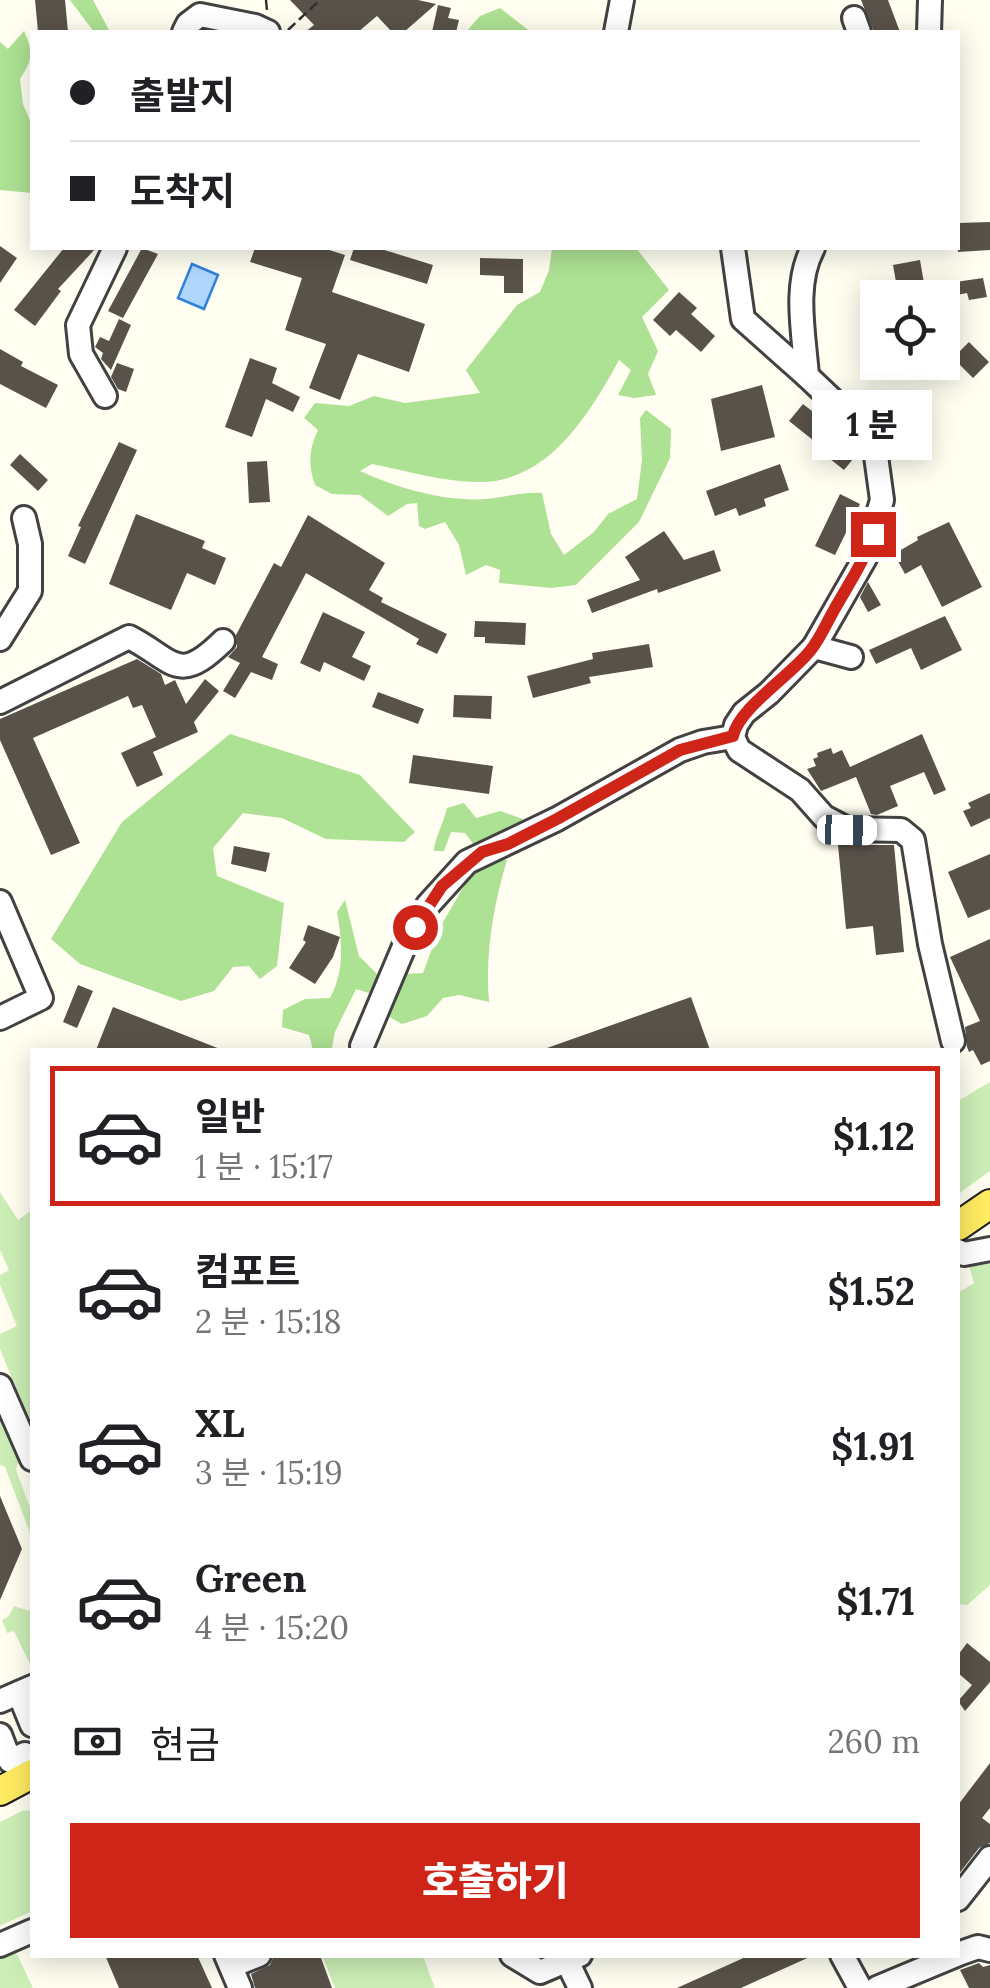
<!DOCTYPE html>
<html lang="ko">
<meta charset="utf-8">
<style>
:root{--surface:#fff;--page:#f6f6f6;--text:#202124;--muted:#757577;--line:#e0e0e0;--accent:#ce2518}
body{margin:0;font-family:Lora,"Noto Sans KR",serif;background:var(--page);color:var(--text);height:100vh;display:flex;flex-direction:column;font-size:38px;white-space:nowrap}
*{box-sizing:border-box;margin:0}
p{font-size:32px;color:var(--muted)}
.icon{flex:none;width:55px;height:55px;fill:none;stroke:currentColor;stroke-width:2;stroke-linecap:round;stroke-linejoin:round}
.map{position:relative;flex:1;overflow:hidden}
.details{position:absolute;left:30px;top:1048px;width:930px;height:910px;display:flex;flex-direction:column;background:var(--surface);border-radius:0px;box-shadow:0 5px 25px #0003}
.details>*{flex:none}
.top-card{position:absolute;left:30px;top:30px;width:930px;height:220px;border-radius:0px;box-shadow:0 5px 25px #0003;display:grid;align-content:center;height:220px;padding:0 40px;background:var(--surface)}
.buttons{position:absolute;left:860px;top:280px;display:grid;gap:20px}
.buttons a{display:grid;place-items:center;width:100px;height:100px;border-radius:0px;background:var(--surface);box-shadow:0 5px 25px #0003;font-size:50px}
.end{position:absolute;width:45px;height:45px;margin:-22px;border:12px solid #ce2518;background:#fff;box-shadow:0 0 0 5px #fff}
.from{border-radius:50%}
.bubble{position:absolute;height:70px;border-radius:0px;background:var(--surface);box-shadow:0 5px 25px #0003;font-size:32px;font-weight:800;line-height:70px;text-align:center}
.car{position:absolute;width:30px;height:60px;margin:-30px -15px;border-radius:12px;box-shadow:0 0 8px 2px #0007;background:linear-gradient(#fff 24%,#345 0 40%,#fff 0 76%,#345 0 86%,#fff 0)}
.top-card b{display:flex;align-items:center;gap:35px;height:95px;font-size:38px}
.top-card b+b{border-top:2px solid var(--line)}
.top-card i{width:25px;height:25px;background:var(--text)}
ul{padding:18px 0 0;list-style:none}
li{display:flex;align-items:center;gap:30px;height:140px;margin:0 20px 15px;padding:0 20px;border:5px solid transparent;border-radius:0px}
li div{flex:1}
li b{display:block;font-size:38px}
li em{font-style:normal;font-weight:800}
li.current{border-color:var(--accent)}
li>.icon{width:90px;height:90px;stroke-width:1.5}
.pay{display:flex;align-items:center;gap:25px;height:110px;padding:0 40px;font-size:38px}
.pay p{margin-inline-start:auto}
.primary-button{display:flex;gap:20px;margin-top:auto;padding:20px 40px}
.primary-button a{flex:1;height:115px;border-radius:0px;background:var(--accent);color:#fff;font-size:40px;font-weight:800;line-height:115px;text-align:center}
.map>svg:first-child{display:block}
.green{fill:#cceeb6}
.forest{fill:#ade193}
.water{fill:#b0d6fc;stroke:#2f82db;stroke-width:2.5}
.building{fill:#59524a}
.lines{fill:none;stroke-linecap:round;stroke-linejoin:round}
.minor-casing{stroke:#424242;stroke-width:28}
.major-casing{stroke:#202020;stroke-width:32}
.path{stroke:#313131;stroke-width:2.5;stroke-dasharray:10 5;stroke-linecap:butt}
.minor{stroke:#fff;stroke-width:22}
.major{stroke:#ffeb61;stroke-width:28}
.route{stroke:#ce2518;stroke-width:12}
</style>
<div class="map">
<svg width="990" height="1988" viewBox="0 0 990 1988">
<rect width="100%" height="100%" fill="#fffef1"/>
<g class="green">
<path d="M990,1082V1171L958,1194V1101Z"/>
<path d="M0,1192L18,1220L32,1210V1427L0,1349V1334L17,1326L0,1285V1275L9,1270L0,1250Z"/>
<path d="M990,1261V1585L967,1605L958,1604V1293L974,1283L968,1262Z"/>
<path d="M0,1409L20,1455L16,1470L32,1513V1538L5,1467L0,1465Z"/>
<path d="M32,1604V1668L14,1631L7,1633L2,1620L8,1617L14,1606L29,1611Z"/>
<path d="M32,1810V1911L0,1926V1822L22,1811Z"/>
<path d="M0,1951L17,1954L33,1988H0Z"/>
<path d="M322,1955H417L424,1959L435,1988H335Z"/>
</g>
<g class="forest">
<path d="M70,0H93L110,32H94Z"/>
<path d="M500,8L531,32H466L480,16Z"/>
<path d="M24,31C33,51 33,60 20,79L23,104L32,125V193L0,190V42L8,49Z"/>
<path d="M552,248H636L669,290L642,317L658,351L648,374L656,395L634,398L618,395L631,370L619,360C590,413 549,482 480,482C444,482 407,471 372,464L360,471C397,488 445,502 486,499C505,497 523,492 542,493L551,534L564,555L594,532L608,514L637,499L642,460L640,418L646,410L671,429L670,458L639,522L576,585L551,588L499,583L500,570L486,565L466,575L459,545L445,522L425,529L419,526L417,503L407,504L388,516L360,495L332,494L315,485C308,465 309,449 318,430L304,418L315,403L349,406L374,396L405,403L480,393L466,370L517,305L540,292L549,270Z"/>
<path d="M230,734L360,775L415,832L404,842L326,839L282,818L243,813L213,848L217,876L284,903L277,966L260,979L249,966L233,967L214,991L181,1001L80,964L51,939L122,822Z"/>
<path d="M464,803L476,818L500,811L523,819L505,840L474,845L465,833L451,832L444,851H434C434,840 444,822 447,808Z"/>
<path d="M481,857L507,860C493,906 485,955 489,1002L459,995L443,998L427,1016L402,1024L388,1016L392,995L402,974L423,973L439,929Z"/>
<path d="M345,900L359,956L378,975L382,991L372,994L356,989L335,1032L332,1047L335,1050H313L309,1035L282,1027L283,1010L305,999L330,998C345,971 342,942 337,912Z"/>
</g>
<path class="water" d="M192,264L218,275L204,309L178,298Z"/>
<g class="building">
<path d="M35,0H65L68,32H38Z"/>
<path d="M290,0H418L436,4L404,32H392L377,16L358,32H305L314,25Z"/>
<path d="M861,0H888L900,32H874Z"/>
<path d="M438,5L451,8L448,18L459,20L456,32H432Z"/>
<path d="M990,222V250L958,252V223Z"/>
<path d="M0,246L17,258L0,283Z"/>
<path d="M64,248H96L58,289L61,291L35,326L14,310Z"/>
<path d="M142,248L158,254L123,318L108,311Z"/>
<path d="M255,248H323L345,255L332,292L425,324L409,372L358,354L340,400L309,388L326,344L285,330L302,278L250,262Z"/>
<path d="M354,248H378L433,265L427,284L350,260Z"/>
<path d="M480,258L523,259V293H504V276L480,275Z"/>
<path d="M920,260L925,289L898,293L893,265Z"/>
<path d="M983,278L987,297L969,300L967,293L942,298V284Z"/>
<path d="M679,292L697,308L691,314L715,336L701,352L676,330L670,336L653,320Z"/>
<path d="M119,319L131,325L111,370L101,359L103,353L95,347L100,337L109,341Z"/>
<path d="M969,342L989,362L973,378L953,358Z"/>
<path d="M0,349L23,362L21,366L58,385L46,408L0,384Z"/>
<path d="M250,358L277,368L272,383L300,397L293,412L266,399L252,437L225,427Z"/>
<path d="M117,363L134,369L126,392L118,389L111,377Z"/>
<path d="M762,385L775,437L721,451L711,399Z"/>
<path d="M803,404L855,445L858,453L844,470L830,459L833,456L789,421Z"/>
<path d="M119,442L137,450L85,564L68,556L81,527L78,526Z"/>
<path d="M20,454L48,480L38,491L10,465Z"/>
<path d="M267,461L270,502L249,503L247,462Z"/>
<path d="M780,464L789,490L764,499L766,506L739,516L736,508L715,516L706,491Z"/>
<path d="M840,494L860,504L835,555L815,546Z"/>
<path d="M136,514L205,541L202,548L226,558L215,585L187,573L171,610L109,584Z"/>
<path d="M308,515L385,563L369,590L383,598L381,602L447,634L437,654L416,644L419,639L306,573L262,657L278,664L272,680L251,672L235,698L223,691L240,663L228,657L237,647L236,635L274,563L281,567Z"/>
<path d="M949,522L982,587L942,607L921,565L905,574L894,554L918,540L917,537Z"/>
<path d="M664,531L684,560L714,550L721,571L658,593L657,589L592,613L587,600L640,580L625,557Z"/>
<path d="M868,582L881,605L868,612L860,597Z"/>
<path d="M323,612L365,632L352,657L371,666L364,681L324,662L320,672L300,663Z"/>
<path d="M945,616L962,650L921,670L911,648L876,664L869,650Z"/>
<path d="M475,621L526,623L525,645L485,643V637H474Z"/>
<path d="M649,644L653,667L589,677L591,683L533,698L527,676L593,659L592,653Z"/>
<path d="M137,659L161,674L165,685L175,680L186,704L205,679L219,691L194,722L198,732L153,752L163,775L137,787L121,753L156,737L142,705L133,708L128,696L33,738L80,843L51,855L0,740V719Z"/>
<path d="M378,692L424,709L418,724L372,707Z"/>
<path d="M454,695L492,696L491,719L453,717Z"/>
<path d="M922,734L946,790L934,795L924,772L890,786L898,806L877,815L871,814L856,777L821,791L807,769L816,766L813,759L818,757L817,753L831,748L833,754L842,750L850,767Z"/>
<path d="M413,755L493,766L489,794L409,783Z"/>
<path d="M990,793V818L971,827L963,811L971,808L968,803Z"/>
<path d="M838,845H894L904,952L876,955L873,926L846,929Z"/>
<path d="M234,846L270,853L266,872L231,864Z"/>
<path d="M990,854V909L968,918L948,872Z"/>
<path d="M308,925L340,937L333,957L315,984L289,968L306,942L303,940Z"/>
<path d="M990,939V1061L981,1065L973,1050L969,1052L967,1047L965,1027L980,1021L950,957Z"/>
<path d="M78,985L93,991L77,1028L63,1022Z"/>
<path d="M691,997L710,1050H548L547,1048Z"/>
<path d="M113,1007L220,1049V1050H96Z"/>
<path d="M0,1496L22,1549L0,1600Z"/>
<path d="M967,1643L990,1662V1682L965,1711L958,1701L972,1685L958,1673V1655Z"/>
<path d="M990,1763V1808L982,1818L990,1824V1843L979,1848L958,1875V1805Z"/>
<path d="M105,1955H197L212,1988H119Z"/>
<path d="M274,1955H320L332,1988H255L251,1974L270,1965Z"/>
<path d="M750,1955H814L741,1988H677Z"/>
<path d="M979,1963L983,1967L990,1965V1988H969L960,1970Z"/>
</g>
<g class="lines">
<defs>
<g id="minor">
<path d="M854,18L859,32"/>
<path d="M184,32L188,24L200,15L255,26L268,32"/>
<path d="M616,32L622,0"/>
<path d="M929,32L930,0"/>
<path d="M733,248L743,319L807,376C804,334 793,285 813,248"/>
<path d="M807,376L865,431L876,456L882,500L865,558L814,647L769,693L744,713L736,725L733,737L739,750L800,790L824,817L847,829L901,830L913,840L930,944L953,1041"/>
<path d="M105,396L81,354L78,325L115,248"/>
<path d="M0,639L30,591V544L24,518"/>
<path d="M814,647L851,657"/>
<path d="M0,702L129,637C174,660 177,686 223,641"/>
<path d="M0,902L41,998L0,1018"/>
<path d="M362,1046L403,949L428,905L467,862L557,819L680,750L703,742L733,737"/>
<path d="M958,1251L964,1254L990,1249"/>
<path d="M0,1386L32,1459"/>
<path d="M19,1693L32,1725"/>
<path d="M0,1701L32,1687"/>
<path d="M0,1735L10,1761L25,1754L32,1772"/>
<path d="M958,1899L990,1858"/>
<path d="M0,1945L32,1931"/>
<path d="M958,1954L978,1947L990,1950"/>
<path d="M226,1955L240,1988"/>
<path d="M512,1955L540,1972L580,1955"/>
<path d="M842,1955L860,1988"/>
<path d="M567,1961L580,1988"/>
<path d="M231,1966L259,1955"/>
<path d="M877,1988L956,1955"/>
</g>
<g id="major">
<path d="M958,1226L990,1204"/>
<path d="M0,1791L32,1774"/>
</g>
</defs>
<use href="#minor" class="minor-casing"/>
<use href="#major" class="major-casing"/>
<g class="path">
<path d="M266,0L267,11"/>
<path d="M288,30L320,0"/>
</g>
<use href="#minor" class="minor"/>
<use href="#major" class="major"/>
</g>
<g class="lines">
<path class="route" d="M415,927L442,886L482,852L508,844L557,819L680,750L733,736C739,708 790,676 810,651C820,639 826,624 834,610C848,585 864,562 873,534"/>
</g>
</svg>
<div class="buttons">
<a><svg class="icon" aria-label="locate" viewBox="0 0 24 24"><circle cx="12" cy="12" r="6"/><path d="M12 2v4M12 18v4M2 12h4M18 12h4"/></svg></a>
</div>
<i class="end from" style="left:415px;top:927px"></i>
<i class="end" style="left:873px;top:534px"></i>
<div class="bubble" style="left:812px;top:390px;width:120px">1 분</div>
<i class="car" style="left:847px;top:830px;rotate:91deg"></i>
<div class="top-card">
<b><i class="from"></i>출발지</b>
<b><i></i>도착지</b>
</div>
<section class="details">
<ul>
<li class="current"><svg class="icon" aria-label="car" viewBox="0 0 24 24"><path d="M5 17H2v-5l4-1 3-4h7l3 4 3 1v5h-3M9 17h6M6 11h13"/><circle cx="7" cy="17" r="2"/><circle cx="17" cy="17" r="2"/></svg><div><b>일반</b><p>1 분 · 15:17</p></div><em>$1.12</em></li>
<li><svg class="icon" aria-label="car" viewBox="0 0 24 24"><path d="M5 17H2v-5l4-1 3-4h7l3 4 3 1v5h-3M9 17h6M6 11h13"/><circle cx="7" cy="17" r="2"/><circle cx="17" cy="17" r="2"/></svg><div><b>컴포트</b><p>2 분 · 15:18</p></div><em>$1.52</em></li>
<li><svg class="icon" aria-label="car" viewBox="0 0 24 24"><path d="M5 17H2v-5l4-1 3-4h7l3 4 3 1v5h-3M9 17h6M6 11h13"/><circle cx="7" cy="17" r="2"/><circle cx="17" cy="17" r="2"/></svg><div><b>XL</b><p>3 분 · 15:19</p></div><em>$1.91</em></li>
<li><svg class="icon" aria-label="car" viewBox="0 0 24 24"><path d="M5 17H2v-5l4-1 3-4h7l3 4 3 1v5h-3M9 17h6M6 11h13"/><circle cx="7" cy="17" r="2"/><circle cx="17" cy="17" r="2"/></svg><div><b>Green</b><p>4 분 · 15:20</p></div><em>$1.71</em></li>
</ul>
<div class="pay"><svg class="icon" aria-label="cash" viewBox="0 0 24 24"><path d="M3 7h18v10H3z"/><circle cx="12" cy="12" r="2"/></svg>현금<p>260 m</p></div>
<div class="primary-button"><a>호출하기</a></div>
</section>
</div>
